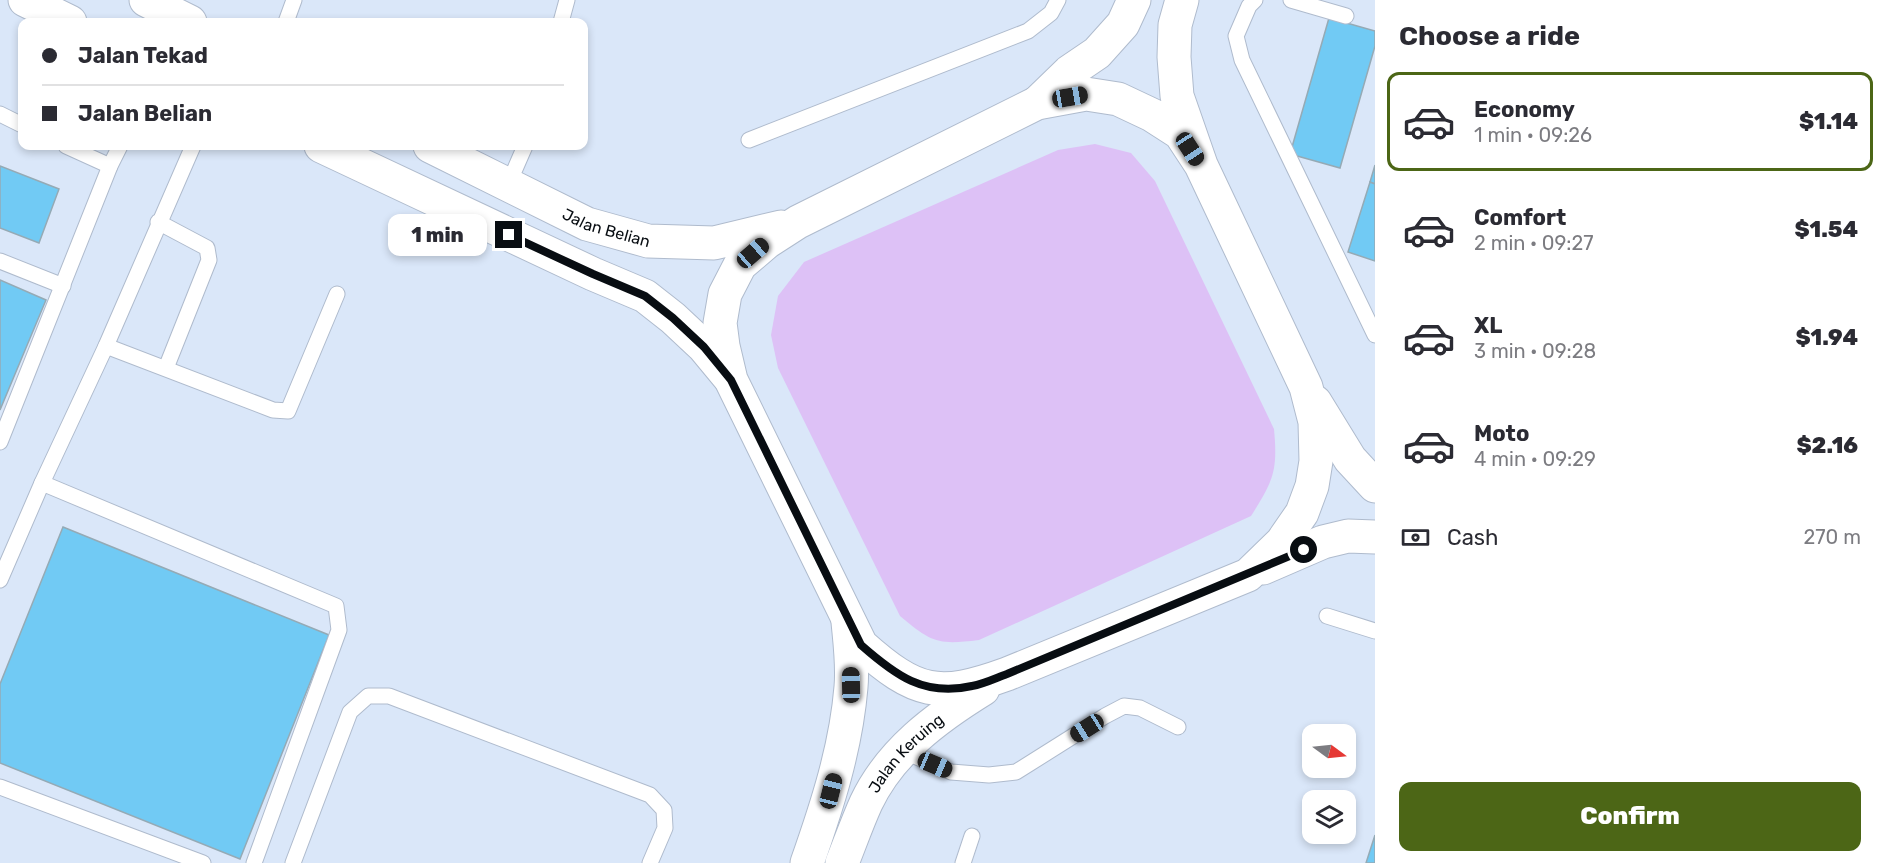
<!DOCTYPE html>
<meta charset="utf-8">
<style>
:root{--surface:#fff;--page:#f2f2f3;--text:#2b2b33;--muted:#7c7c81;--line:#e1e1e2;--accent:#4c6616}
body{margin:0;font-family:Rubik,sans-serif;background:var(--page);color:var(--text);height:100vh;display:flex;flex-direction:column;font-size:22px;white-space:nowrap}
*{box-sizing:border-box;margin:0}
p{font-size:20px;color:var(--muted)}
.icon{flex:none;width:33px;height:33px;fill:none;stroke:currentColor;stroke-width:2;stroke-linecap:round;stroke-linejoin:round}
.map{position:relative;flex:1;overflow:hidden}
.side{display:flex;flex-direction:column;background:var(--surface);width:510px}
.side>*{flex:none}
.hud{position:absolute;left:18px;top:18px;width:570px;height:132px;border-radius:12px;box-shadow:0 3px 9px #0003;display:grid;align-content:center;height:132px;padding:0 24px;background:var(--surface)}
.needle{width:39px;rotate:105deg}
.tools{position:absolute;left:1302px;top:724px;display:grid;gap:12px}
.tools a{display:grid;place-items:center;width:54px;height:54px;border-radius:12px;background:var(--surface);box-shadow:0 3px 9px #0003;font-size:30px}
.end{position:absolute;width:27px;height:27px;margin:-14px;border:8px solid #080d12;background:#fff;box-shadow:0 0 0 3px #fff}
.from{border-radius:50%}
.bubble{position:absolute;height:42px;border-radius:12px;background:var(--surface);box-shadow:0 3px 9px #0003;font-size:20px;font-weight:800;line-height:42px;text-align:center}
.car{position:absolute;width:18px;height:36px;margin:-18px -9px;border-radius:8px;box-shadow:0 0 4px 2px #0007;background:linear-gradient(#222 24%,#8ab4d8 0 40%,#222 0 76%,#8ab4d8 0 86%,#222 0)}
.hud b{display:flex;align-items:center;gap:21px;height:57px;font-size:22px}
.hud b+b{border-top:2px solid var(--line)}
.hud i{width:15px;height:15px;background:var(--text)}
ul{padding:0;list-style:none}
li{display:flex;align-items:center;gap:18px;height:99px;margin:0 12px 9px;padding:0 12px;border:3px solid transparent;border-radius:12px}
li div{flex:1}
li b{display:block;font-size:22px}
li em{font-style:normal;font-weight:800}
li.selected{border-color:var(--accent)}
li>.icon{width:54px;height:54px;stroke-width:1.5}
h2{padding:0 24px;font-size:27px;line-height:72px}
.pay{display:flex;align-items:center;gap:15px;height:66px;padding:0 24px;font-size:22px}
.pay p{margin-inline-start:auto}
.action{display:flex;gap:12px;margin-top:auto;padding:12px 24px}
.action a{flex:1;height:69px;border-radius:12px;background:var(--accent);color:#fff;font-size:24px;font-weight:800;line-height:69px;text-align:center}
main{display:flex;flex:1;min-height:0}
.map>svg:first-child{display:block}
.green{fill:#ddc1f6}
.building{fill:#71caf4;stroke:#95aab5;stroke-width:1.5}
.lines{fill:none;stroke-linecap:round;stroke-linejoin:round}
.lane-casing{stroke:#afbbcd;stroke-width:17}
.secondary-casing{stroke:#afbbcd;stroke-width:35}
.lane{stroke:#fff;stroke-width:15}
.secondary{stroke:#fff;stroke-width:33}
.route{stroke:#080d12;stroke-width:8}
.labels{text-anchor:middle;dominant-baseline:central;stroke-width:4.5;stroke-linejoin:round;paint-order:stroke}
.street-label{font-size:16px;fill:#080d12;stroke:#fff}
</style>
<main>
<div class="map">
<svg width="1375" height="863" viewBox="0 0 1375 863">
<rect width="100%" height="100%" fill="#dae7f9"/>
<path class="green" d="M1095,144L1131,153L1155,181L1274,429C1278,472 1273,481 1251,516L979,640C938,645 932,643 900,616L778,368L771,335L778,296L804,262L1058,150Z"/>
<g class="building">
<path d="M1329,18L1375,31V46L1340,168L1290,154Z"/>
<path d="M1375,165V184L1370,182Z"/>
<path d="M0,166L59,189L39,243L0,228Z"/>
<path d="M1370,182L1375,184V261L1348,252Z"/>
<path d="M0,280L46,300L0,410Z"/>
<path d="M63,527L329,635L240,859L0,763V684Z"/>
<path d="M1375,835V863H1366Z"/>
</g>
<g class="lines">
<defs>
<g id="lane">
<path d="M1255,0L1249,6L1236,36L1242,60L1375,335"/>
<path d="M1291,0L1346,16"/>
<path d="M286,22L294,0"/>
<path d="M561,22L567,0"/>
<path d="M0,114L22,125"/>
<path d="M749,140L1028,31L1051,13L1058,0"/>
<path d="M66,146L110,166"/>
<path d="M508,185L525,146"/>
<path d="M158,222L207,248L209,260L166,368"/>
<path d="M0,261L63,286"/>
<path d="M106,346L273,410L288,411L337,294"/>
<path d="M0,442L110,166L120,146"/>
<path d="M42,483L336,606L339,630L254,863"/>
<path d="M0,580L42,483L106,346L193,146"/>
<path d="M1327,616L1375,631"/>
<path d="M903,751L951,772L989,775L1016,772L1105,716L1124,706L1140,708L1178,727"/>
<path d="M0,787L203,863"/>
<path d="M293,863L350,712L368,696H389L650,795L664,810L665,828L650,863"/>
<path d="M963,863L972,836"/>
</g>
<g id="secondary">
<path d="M25,0L70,22"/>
<path d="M146,0L190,22"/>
<path d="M1182,0L1175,25L1174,57L1177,96L1201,165L1306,387L1315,422L1316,461L1312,486L1302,513L1282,542L1248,575L1007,674C938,699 916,694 861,645L731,380L723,346L720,323L725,294L740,265L767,242L798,222L1037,103L1086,94L1118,99L1152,115L1180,133L1201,165"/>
<path d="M1037,103L1069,72L1097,53L1123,24L1134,0"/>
<path d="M321,146L593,274L645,296L673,318L704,347L728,376"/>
<path id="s1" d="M430,146L587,224L648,241L714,243L781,227"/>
<path d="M1315,402L1350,459L1375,486"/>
<path d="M1263,568L1323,542L1348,536L1375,537"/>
<path d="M807,863C827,806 846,748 851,687C853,666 850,643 848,622"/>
<path id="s2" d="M842,863C850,843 857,823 866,803C890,752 936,718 983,689"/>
</g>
</defs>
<use href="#lane" class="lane-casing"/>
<use href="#secondary" class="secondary-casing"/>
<use href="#lane" class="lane"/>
<use href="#secondary" class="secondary"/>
</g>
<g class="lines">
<path class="route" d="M509,235L593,274L645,296L673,318L704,347L731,380L861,645C895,675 924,697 972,686C984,684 996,678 1007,674L1304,550"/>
</g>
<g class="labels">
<g class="street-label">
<text stroke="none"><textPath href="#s1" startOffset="195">Jalan Belian</textPath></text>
<text stroke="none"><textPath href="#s2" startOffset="129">Jalan Keruing</textPath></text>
</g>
</g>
</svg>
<div class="tools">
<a><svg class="needle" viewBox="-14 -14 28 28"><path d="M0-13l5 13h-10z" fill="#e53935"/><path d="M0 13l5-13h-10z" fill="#7c7c81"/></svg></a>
<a><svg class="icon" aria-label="layers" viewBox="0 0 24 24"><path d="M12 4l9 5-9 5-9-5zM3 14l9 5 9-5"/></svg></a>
</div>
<i class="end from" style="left:1304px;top:550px"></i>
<i class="end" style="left:509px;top:235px"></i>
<div class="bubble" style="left:388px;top:214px;width:99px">1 min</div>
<i class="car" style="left:1070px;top:97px;rotate:80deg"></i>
<i class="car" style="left:1190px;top:149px;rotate:147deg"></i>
<i class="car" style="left:753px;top:253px;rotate:49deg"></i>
<i class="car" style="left:851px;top:685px;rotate:359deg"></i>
<i class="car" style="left:1087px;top:728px;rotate:238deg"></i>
<i class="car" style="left:935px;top:765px;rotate:113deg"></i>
<i class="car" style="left:831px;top:791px;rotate:14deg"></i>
<div class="hud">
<b><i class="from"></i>Jalan Tekad</b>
<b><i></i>Jalan Belian</b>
</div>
</div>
<section class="side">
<h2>Choose a ride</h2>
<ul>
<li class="selected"><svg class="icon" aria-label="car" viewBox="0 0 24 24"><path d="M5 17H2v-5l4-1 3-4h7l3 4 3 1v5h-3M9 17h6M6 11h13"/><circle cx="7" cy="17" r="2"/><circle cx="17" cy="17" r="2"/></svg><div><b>Economy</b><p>1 min · 09:26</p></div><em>$1.14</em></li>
<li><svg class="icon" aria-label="car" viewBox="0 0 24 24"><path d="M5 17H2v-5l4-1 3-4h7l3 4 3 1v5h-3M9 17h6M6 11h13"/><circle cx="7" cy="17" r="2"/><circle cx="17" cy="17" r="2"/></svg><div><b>Comfort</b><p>2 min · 09:27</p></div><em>$1.54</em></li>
<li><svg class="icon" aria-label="car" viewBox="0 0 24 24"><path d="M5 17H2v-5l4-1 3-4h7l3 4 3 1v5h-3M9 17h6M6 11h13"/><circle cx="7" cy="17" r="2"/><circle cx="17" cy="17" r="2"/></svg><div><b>XL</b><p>3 min · 09:28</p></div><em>$1.94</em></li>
<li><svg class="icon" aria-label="car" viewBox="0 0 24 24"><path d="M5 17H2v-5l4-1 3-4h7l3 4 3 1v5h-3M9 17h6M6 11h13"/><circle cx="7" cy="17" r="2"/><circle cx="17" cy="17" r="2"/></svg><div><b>Moto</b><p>4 min · 09:29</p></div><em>$2.16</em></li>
</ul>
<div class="pay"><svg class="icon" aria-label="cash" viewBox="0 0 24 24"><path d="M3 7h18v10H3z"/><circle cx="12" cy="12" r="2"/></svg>Cash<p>270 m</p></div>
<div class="action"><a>Confirm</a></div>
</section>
</main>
